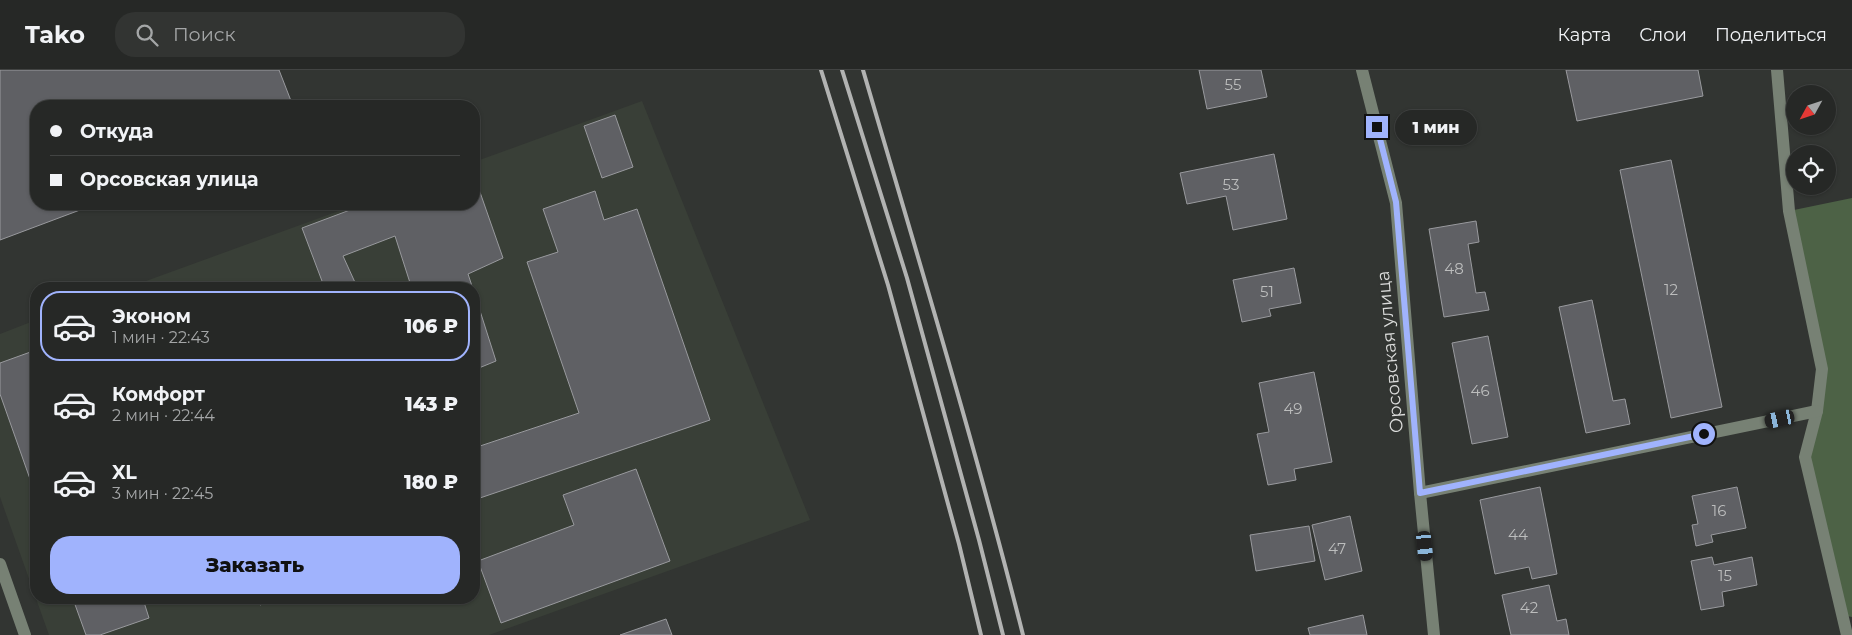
<!DOCTYPE html>
<html lang="ru">
<meta charset="utf-8">
<style>
:root{--surface:#262826;--page:#323432;--text:#f1f3f6;--muted:#a4a6a7;--line:#424443;--accent:#a0b3fd}
body{margin:0;font-family:Montserrat,sans-serif;background:var(--page);color:var(--text);height:100vh;display:flex;flex-direction:column;font-size:19px;white-space:nowrap}
*{box-sizing:border-box;margin:0}
p{font-size:16px;color:var(--muted)}
.icon{flex:none;width:28px;height:28px;fill:none;stroke:currentColor;stroke-width:2;stroke-linecap:round;stroke-linejoin:round}
.map{position:relative;flex:1;overflow:hidden}
.details{position:absolute;left:30px;top:212px;width:450px;height:322px;display:flex;flex-direction:column;background:var(--surface);border-radius:20px;box-shadow:0 1px 4px #0004,0 0 0 1px var(--line)}
.details>*{flex:none}
.guide{position:absolute;left:30px;top:30px;width:450px;height:110px;border-radius:20px;box-shadow:0 1px 4px #0004,0 0 0 1px var(--line);display:grid;align-content:center;height:110px;padding:0 20px;background:var(--surface)}
.needle{width:32px;rotate:230deg}
.fabs{position:absolute;left:1786px;top:15px;display:grid;gap:10px}
.fabs a{display:grid;place-items:center;width:50px;height:50px;border-radius:50%;background:var(--surface);box-shadow:0 1px 4px #0004,0 0 0 1px var(--line);font-size:25px}
.end{position:absolute;width:22px;height:22px;margin:-11px;border:6px solid #a0b3fd;background:#111;box-shadow:0 0 0 2px #111}
.from{border-radius:50%}
.bubble{position:absolute;height:35px;border-radius:18px;background:var(--surface);box-shadow:0 1px 4px #0004,0 0 0 1px var(--line);font-size:16px;font-weight:800;line-height:35px;text-align:center}
.car{position:absolute;width:15px;height:30px;margin:-15px -8px;border-radius:6px;box-shadow:0 0 4px 1px #0007;background:linear-gradient(#222 24%,#8ab4d8 0 40%,#222 0 76%,#8ab4d8 0 86%,#222 0)}
.guide b{display:flex;align-items:center;gap:18px;height:48px;font-size:19px}
.guide b+b{border-top:1px solid var(--line)}
.guide i{width:12px;height:12px;background:var(--text)}
ul{padding:9px 0 0;list-style:none}
li{display:flex;align-items:center;gap:15px;height:70px;margin:0 10px 8px;padding:0 10px;border:2px solid transparent;border-radius:20px}
li div{flex:1}
li b{display:block;font-size:19px}
li em{font-style:normal;font-weight:800}
li.selected{border-color:var(--accent)}
li>.icon{width:45px;height:45px;stroke-width:1.5}
.action{display:flex;gap:10px;margin-top:auto;padding:10px 20px}
.action a{flex:1;height:58px;border-radius:20px;background:var(--accent);color:#111;font-size:20px;font-weight:800;line-height:58px;text-align:center}
header{display:flex;align-items:center;gap:30px;box-sizing:border-box;height:70px;padding:0 25px;background:var(--surface);border-bottom:1px solid var(--line)}
header strong{font-size:24px}
nav{display:flex;gap:28px;margin-inline-start:auto;font-size:18px}
.search{width:350px;height:45px;background:var(--page);display:flex;align-items:center;gap:12px;box-sizing:border-box;padding:0 18px;border-radius:20px;color:var(--muted);font-size:19px}
.map>svg:first-child{display:block}
.built{fill:#393f37}
.forest{fill:#4d6246}
.building{fill:#5f6064;stroke:#999a9e}
.lines{fill:none;stroke-linecap:round;stroke-linejoin:round}
.minor{stroke:#778174;stroke-width:12}
.rail{stroke:#b2b3b2;stroke-width:4}
.route{stroke:#a0b3fd;stroke-width:6}
.labels{text-anchor:middle;dominant-baseline:central;stroke-width:4;stroke-linejoin:round;paint-order:stroke}
.number-label{font-size:15px;fill:#bcbdbd}
.street-label{font-size:18px;fill:#dbdcdb;stroke:#323532}
</style>
<header>
<strong>Tako</strong>
<div class="search"><svg class="icon" aria-label="search" viewBox="0 0 24 24"><circle cx="10" cy="10" r="6"/><path d="M15 15l6 6"/></svg>Поиск</div>
<nav><a>Карта</a><a>Слои</a><a>Поделиться</a></nav>
</header>
<div class="map">
<svg width="1852" height="565" viewBox="0 0 1852 565">
<rect width="100%" height="100%" fill="#323532"/>
<path class="built" d="M642,31L810,450L489,565H49L0,427V264L36,250V529H474V219H124L358,134H474V92Z"/>
<path class="forest" d="M1852,128V547L1842,545L1805,387L1822,299L1789,141Z"/>
<g class="building">
<path d="M0,0H279L293,36H36V134H96L0,170Z"/>
<path d="M1199,0H1261L1267,27L1207,39Z"/>
<path d="M1566,0H1698L1703,26L1577,51Z"/>
<path d="M615,45L633,97L602,108L584,56Z"/>
<path d="M1274,84L1287,149L1233,160L1226,126L1187,134L1180,103Z"/>
<path d="M1671,90L1722,337L1671,348L1620,100Z"/>
<path d="M474,105L503,188L468,204L473,219H412L395,166L343,186L358,219H325L302,158L366,134H474Z"/>
<path d="M595,121L604,150L637,139L710,350L474,430V378L579,343L527,192L558,182L543,139Z"/>
<path d="M1476,151L1479,172L1468,174L1476,223L1485,222L1489,240L1444,247L1429,159Z"/>
<path d="M1294,198L1301,233L1269,239L1271,246L1242,252L1233,210Z"/>
<path d="M474,222L496,291L474,300Z"/>
<path d="M1592,230L1613,331L1625,329L1630,354L1586,363L1559,237Z"/>
<path d="M1488,266L1508,367L1472,374L1452,273Z"/>
<path d="M36,280V426L0,324V293Z"/>
<path d="M1314,302L1332,392L1294,399L1296,410L1268,415L1257,364L1269,362L1259,313Z"/>
<path d="M636,399L670,491L501,553L478,491L574,455L563,425Z"/>
<path d="M1540,417L1557,504L1532,509L1529,497L1495,504L1480,430Z"/>
<path d="M1737,417L1746,458L1711,465L1713,472L1696,476L1692,455L1698,454L1692,426Z"/>
<path d="M1350,446L1362,501L1325,510L1312,455Z"/>
<path d="M1309,456L1315,491L1256,501L1250,465Z"/>
<path d="M1712,487L1714,495L1752,487L1757,515L1722,522L1724,536L1701,540L1691,491Z"/>
<path d="M1549,515L1557,551L1566,549L1569,565H1511L1502,525Z"/>
<path d="M73,529H143L149,548L100,565H86Z"/>
<path d="M258,529H277L260,535Z"/>
<path d="M1363,545L1367,565H1310L1308,558Z"/>
<path d="M666,549L672,565H620Z"/>
</g>
<g class="lines">
<g class="minor">
<path d="M1362,0L1396,133L1420,423L1434,565"/>
<path d="M1777,0L1789,141L1822,299L1817,341L1805,387L1847,565"/>
<path d="M1420,423L1817,341"/>
<path d="M0,494L25,565"/>
</g>
<g class="rail">
<path d="M821,0L888,215L959,474L981,565"/>
<path d="M842,0L907,208L979,470L1003,565"/>
<path d="M863,0C918,188 975,375 1023,565"/>
</g>
</g>
<g class="lines">
<path class="route" d="M1377,57L1396,132L1420,423L1704,364"/>
</g>
<g class="labels">
<g class="number-label">
<text x="1233" y="14">55</text>
<text x="1231" y="114">53</text>
<text x="1454" y="198">48</text>
<text x="1671" y="219">12</text>
<text x="1267" y="221">51</text>
<text x="1480" y="320">46</text>
<text x="1293" y="338">49</text>
<text x="1719" y="440">16</text>
<text x="1518" y="464">44</text>
<text x="1337" y="478">47</text>
<text x="1725" y="505">15</text>
<text x="1529" y="537">42</text>
</g>
<g class="street-label">
<text transform="translate(1390 282) rotate(-95)">Орсовская улица</text>
</g>
</g>
</svg>
<div class="fabs">
<a><svg class="needle" viewBox="-14 -14 28 28"><path d="M0-13l5 13h-10z" fill="#e53935"/><path d="M0 13l5-13h-10z" fill="#a4a6a7"/></svg></a>
<a><svg class="icon" aria-label="locate" viewBox="0 0 24 24"><circle cx="12" cy="12" r="6"/><path d="M12 2v4M12 18v4M2 12h4M18 12h4"/></svg></a>
</div>
<i class="end from" style="left:1704px;top:364px"></i>
<i class="end" style="left:1377px;top:57px"></i>
<div class="bubble" style="left:1395px;top:40px;width:82px">1 мин</div>
<i class="car" style="left:1780px;top:349px;rotate:258deg"></i>
<i class="car" style="left:1425px;top:476px;rotate:174deg"></i>
<div class="guide">
<b><i class="from"></i>Откуда</b>
<b><i></i>Орсовская улица</b>
</div>
<section class="details">
<ul>
<li class="selected"><svg class="icon" aria-label="car" viewBox="0 0 24 24"><path d="M5 17H2v-5l4-1 3-4h7l3 4 3 1v5h-3M9 17h6M6 11h13"/><circle cx="7" cy="17" r="2"/><circle cx="17" cy="17" r="2"/></svg><div><b>Эконом</b><p>1 мин · 22:43</p></div><em>106 ₽</em></li>
<li><svg class="icon" aria-label="car" viewBox="0 0 24 24"><path d="M5 17H2v-5l4-1 3-4h7l3 4 3 1v5h-3M9 17h6M6 11h13"/><circle cx="7" cy="17" r="2"/><circle cx="17" cy="17" r="2"/></svg><div><b>Комфорт</b><p>2 мин · 22:44</p></div><em>143 ₽</em></li>
<li><svg class="icon" aria-label="car" viewBox="0 0 24 24"><path d="M5 17H2v-5l4-1 3-4h7l3 4 3 1v5h-3M9 17h6M6 11h13"/><circle cx="7" cy="17" r="2"/><circle cx="17" cy="17" r="2"/></svg><div><b>XL</b><p>3 мин · 22:45</p></div><em>180 ₽</em></li>
</ul>
<div class="action"><a>Заказать</a></div>
</section>
</div>
